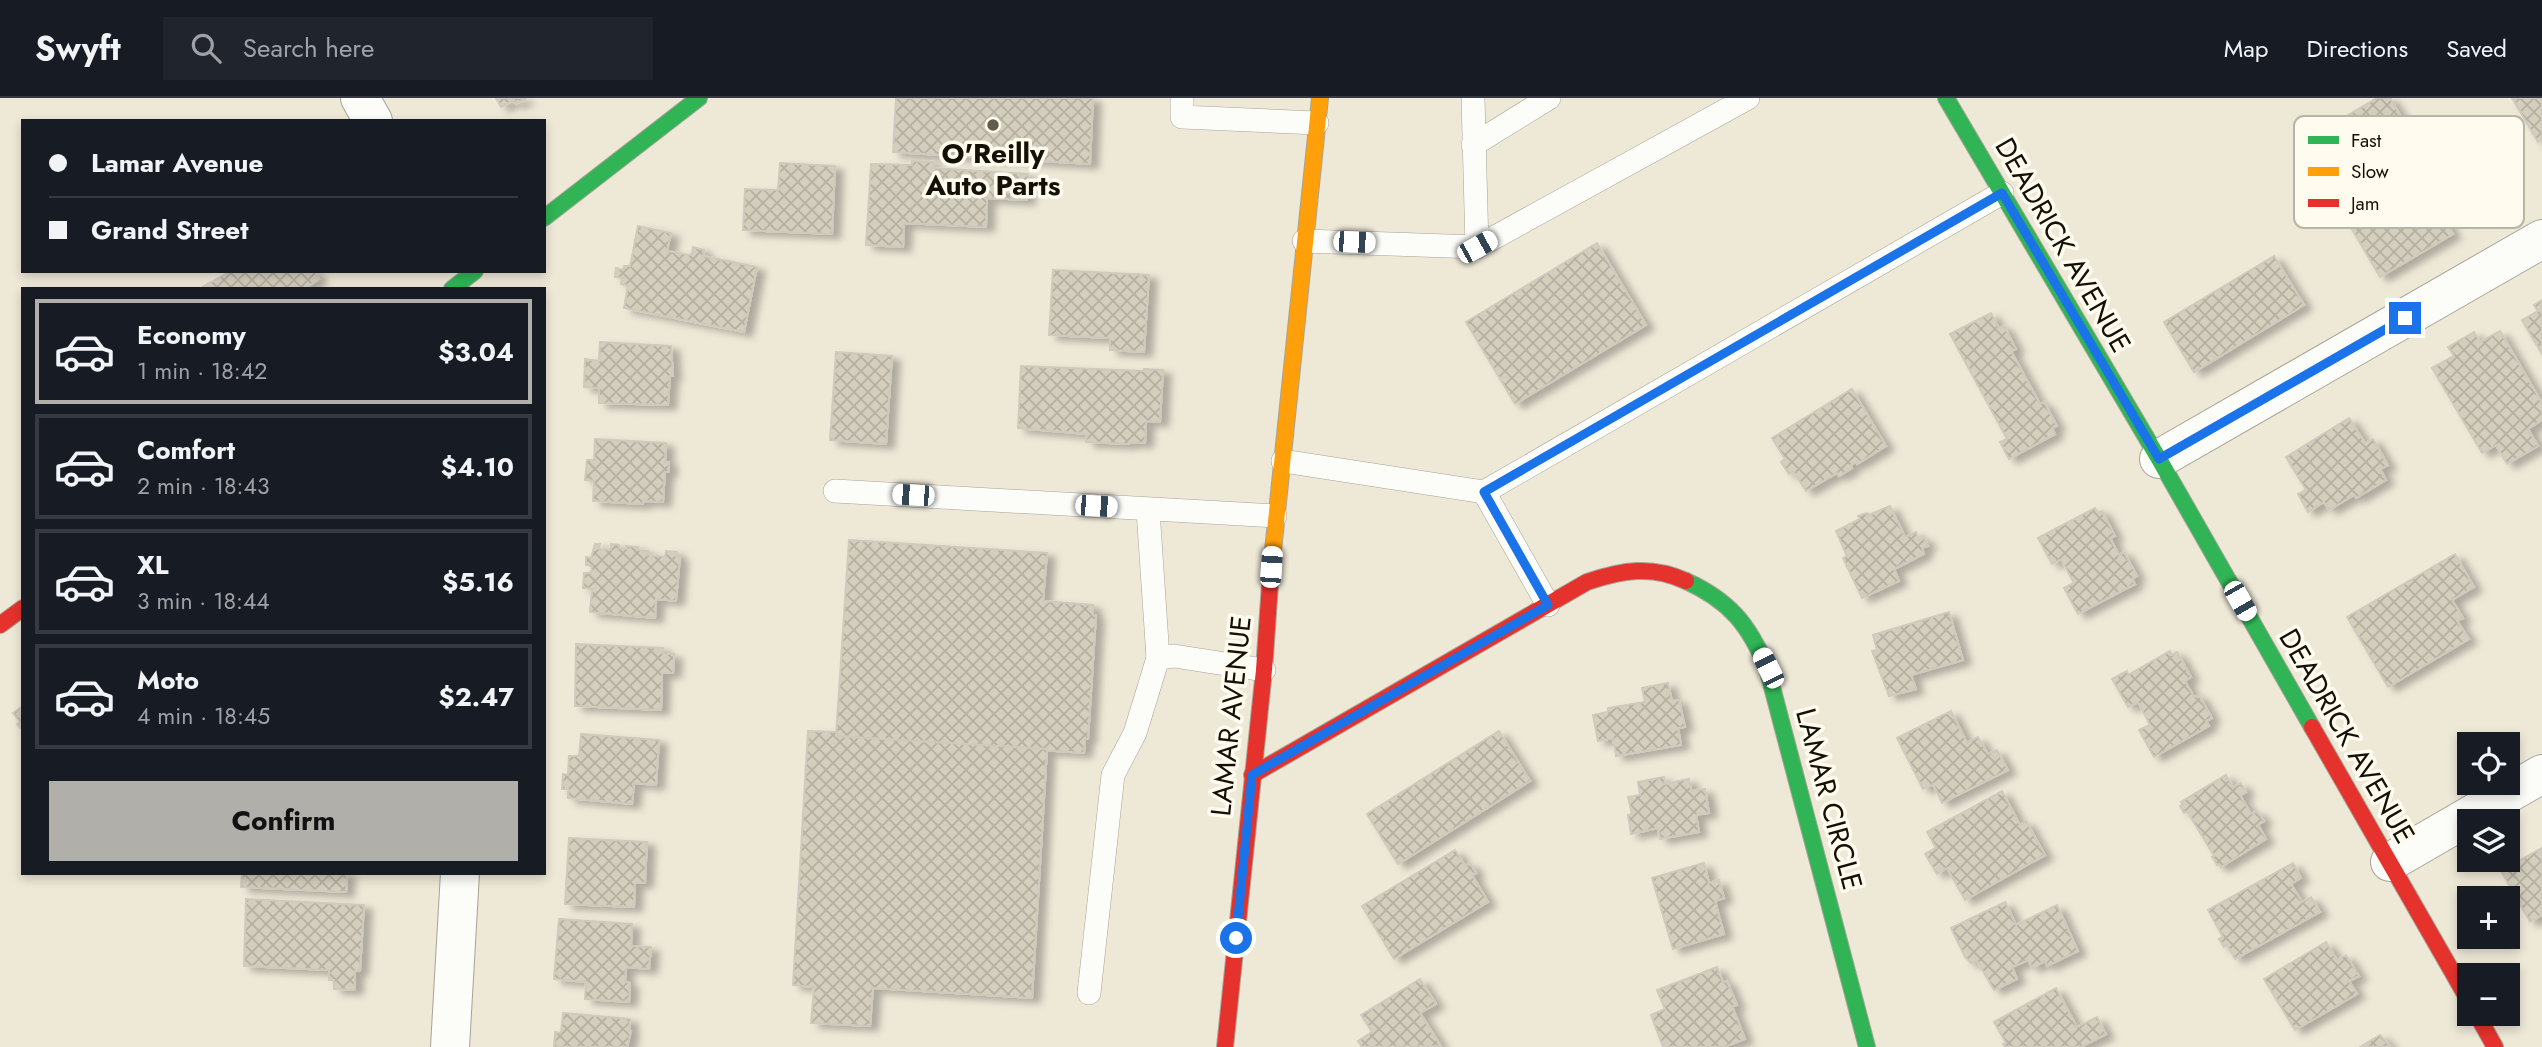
<!DOCTYPE html>
<meta charset="utf-8">
<style>
:root{--surface:#171b24;--page:#20242c;--text:#f1f3f6;--muted:#9ea1a6;--line:#363941;--accent:#b0afaa}
body{margin:0;font-family:Jost,sans-serif;background:var(--page);color:var(--text);height:100vh;display:flex;flex-direction:column;font-size:26px;white-space:nowrap}
*{box-sizing:border-box;margin:0}
p{font-size:23px;color:var(--muted)}
.icon{flex:none;width:38px;height:38px;fill:none;stroke:currentColor;stroke-width:2;stroke-linecap:round;stroke-linejoin:round}
.map{position:relative;flex:1;overflow:hidden}
.side{position:absolute;left:21px;top:189px;width:525px;height:588px;display:flex;flex-direction:column;background:var(--surface);border-radius:0px;box-shadow:0 4px 10px #0003}
.side>*{flex:none}
.banner{position:absolute;left:21px;top:21px;width:525px;height:154px;border-radius:0px;box-shadow:0 4px 10px #0003;display:grid;align-content:center;height:154px;padding:0 28px;background:var(--surface)}
.controls{position:absolute;left:2457px;top:634px;display:grid;gap:14px}
.controls a{display:grid;place-items:center;width:63px;height:63px;border-radius:0px;background:var(--surface);box-shadow:0 4px 10px #0003;font-size:35px}
.end{position:absolute;width:32px;height:32px;margin:-16px;border:9px solid #1a73e8;background:#fff;box-shadow:0 0 0 4px #fff}
.from{border-radius:50%}
.car{position:absolute;width:21px;height:42px;margin:-21px -10px;border-radius:9px;box-shadow:0 0 5px 2px #0007;background:linear-gradient(#fff 24%,#345 0 40%,#fff 0 76%,#345 0 86%,#fff 0)}
.banner b{display:flex;align-items:center;gap:24px;height:66px;font-size:26px}
.banner b+b{border-top:2px solid var(--line)}
.banner i{width:18px;height:18px;background:var(--text)}
ul{padding:12px 0 0;list-style:none}
li{display:flex;align-items:center;gap:21px;height:105px;margin:0 14px 10px;padding:0 14px;border:4px solid var(--line);border-radius:0px}
li div{flex:1}
li b{display:block;font-size:26px}
li em{font-style:normal;font-weight:700}
li.active{border-color:var(--accent)}
li>.icon{width:63px;height:63px;stroke-width:1.5}
.action{display:flex;gap:14px;margin-top:auto;padding:14px 28px}
.action a{flex:1;height:80px;border-radius:0px;background:var(--accent);color:#111;font-size:28px;font-weight:700;line-height:80px;text-align:center}
header{display:flex;align-items:center;gap:42px;box-sizing:border-box;height:98px;padding:0 35px;background:var(--surface);border-bottom:2px solid var(--line)}
header strong{font-size:33px}
nav{display:flex;gap:38px;margin-inline-start:auto;font-size:24px}
.search{width:490px;height:63px;background:var(--page);display:flex;align-items:center;gap:18px;box-sizing:border-box;padding:0 24px;border-radius:0px;color:var(--muted);font-size:26px}
.map>svg:first-child{display:block}
.building{fill:url(#building-cross-hatch);stroke:#cfcabd;stroke-width:2;filter:url(#shadow)}
.lines{fill:none;stroke-linecap:round;stroke-linejoin:round}
.lane-casing{stroke:#a7a396;stroke-width:24}
.street-casing{stroke:#a7a396;stroke-width:40}
.fast-casing{stroke:#a7a396;stroke-width:18}
.slow-casing{stroke:#a7a396;stroke-width:18}
.jam-casing{stroke:#a7a396;stroke-width:18}
.lane{stroke:#fcfcf9;stroke-width:23}
.street{stroke:#fcfcf9;stroke-width:38}
.fast{stroke:#30b455;stroke-width:16}
.slow{stroke:#ff9f0a;stroke-width:16}
.jam{stroke:#e5322d;stroke-width:16}
.route{stroke:#1a73e8;stroke-width:9}
.poi-dot{fill:#605c4e;stroke:#fffbee;stroke-width:2.5}
.labels{text-anchor:middle;dominant-baseline:central;stroke-width:7;stroke-linejoin:round;paint-order:stroke}
.poi-label{font-size:28px;font-weight:bold;fill:#141005;stroke:#fffbee}
.street-label{font-size:28px;fill:#141005;stroke:#fffbee}
.key{fill:#fffbee;stroke:#b8b4a8;stroke-width:2}
.key-label{font-size:19px;fill:#141005}
</style>
<header>
<strong>Swyft</strong>
<div class="search"><svg class="icon" aria-label="search" viewBox="0 0 24 24"><circle cx="10" cy="10" r="6"/><path d="M15 15l6 6"/></svg>Search here</div>
<nav><a>Map</a><a>Directions</a><a>Saved</a></nav>
</header>
<div class="map">
<svg width="2542" height="949" viewBox="0 0 2542 949">
<defs>
<pattern id="building-cross-hatch" width="8" height="8" patternUnits="userSpaceOnUse" patternTransform="scale(1.75)"><rect width="8" height="8" fill="#d4cebd"/><path d="M0 0l8 8M0 8l8-8" fill="none" stroke="#b5b0a1"/></pattern>
<filter id="shadow"><feDropShadow dx="8" dy="4.5" stdDeviation="3.5" flood-color="#0004"/></filter>
</defs>
<rect width="100%" height="100%" fill="#eee8d7"/>
<g class="building">
<path d="M496,0H527L516,6L514,2L501,9Z"/>
<path d="M896,0H1093L1090,66L893,54Z"/>
<path d="M2377,0H2390L2452,106L2439,113L2453,136L2380,179L2342,114L2368,98L2363,88L2339,101L2321,68L2336,59L2321,33Z"/>
<path d="M2512,0H2542V41L2538,44Z"/>
<path d="M912,63L933,64L932,70L1028,76L1027,102L987,100L986,129L904,125L903,149L866,147L871,66L912,67Z"/>
<path d="M780,65L835,68L832,136L743,132L745,91L778,92Z"/>
<path d="M638,128L671,135L667,153L689,157L692,156L693,149L704,152L703,158L757,169L744,234L624,210L628,188L621,186L622,180L615,179L616,170L623,172L624,168H630Z"/>
<path d="M1597,145L1646,227L1515,306L1466,224Z"/>
<path d="M2274,158L2304,207L2194,274L2164,224Z"/>
<path d="M1053,172L1149,177L1144,254L1110,252V240L1049,237Z"/>
<path d="M231,173H314L319,181L304,191H199Z"/>
<path d="M2542,202V256L2522,222L2538,213L2534,207Z"/>
<path d="M1991,215L1999,230L2004,228L2016,251L2011,253L2040,306L2044,304L2057,328L2052,330L2055,336L2009,361L2000,344L2007,341L1950,236Z"/>
<path d="M2500,233L2542,305V322L2528,331L2538,348L2507,366L2496,347L2482,355L2432,270L2454,258L2448,249L2474,234L2480,244Z"/>
<path d="M600,244L671,248L673,278H670L668,307L599,305V290L584,289L585,261L599,263Z"/>
<path d="M836,254L892,258L886,346L830,342Z"/>
<path d="M1021,268L1144,273V271L1163,272L1160,324L1146,323L1145,345L1129,344V346L1086,344L1087,336L1018,330Z"/>
<path d="M1852,291L1886,348L1857,366L1856,364L1851,367L1852,370L1839,378L1837,375L1806,393L1793,373L1789,376L1781,364L1785,361L1772,340Z"/>
<path d="M2349,320L2365,345L2373,341L2388,367L2380,371L2386,382L2356,400L2354,397L2329,412L2324,404L2308,414L2298,396L2306,392L2286,359Z"/>
<path d="M595,341L666,345L665,364H669V374H665L663,404L643,403V406L593,403L594,383L585,382L587,362H594Z"/>
<path d="M1890,408L1905,439L1916,434L1919,442L1924,439L1928,448L1922,450L1924,456L1894,471L1899,483L1862,500L1843,460L1847,458L1836,433L1860,421L1858,418L1867,415L1869,417Z"/>
<path d="M2095,410L2098,415L2102,413L2115,438L2110,440L2119,457L2124,454L2137,478L2132,481L2135,486L2078,516L2064,490L2074,485L2061,461L2052,466L2038,440Z"/>
<path d="M849,442L1047,455L1043,503L1093,507V517H1096L1088,641H1085L1084,655L836,638Z"/>
<path d="M595,446H600L599,451L611,452V446L619,447V450L627,451L626,448L638,449V452L648,453V457L665,459L666,453L677,454L676,459H680L676,503L656,501L655,520L590,514L592,491L583,490L584,475H591L592,468L586,467V459L591,460Z"/>
<path d="M2455,456L2474,489L2452,502L2463,520L2457,523L2469,541L2388,589L2347,519Z"/>
<path d="M1949,514L1963,562L1911,577L1916,591L1889,598L1872,553L1877,552L1873,537Z"/>
<path d="M576,546L663,550V556H674L673,575H662L661,612L575,608Z"/>
<path d="M2170,553L2172,557L2177,554L2191,579L2185,583L2194,599L2199,597L2212,620L2206,623L2209,628L2154,659L2139,632L2150,627L2138,604L2128,609L2112,581L2127,573L2128,577Z"/>
<path d="M1668,585L1672,603L1679,602L1685,629L1678,630L1681,647L1616,658L1613,640L1598,643L1593,617L1608,614V610L1645,604L1642,590Z"/>
<path d="M23,608V628L20,630L17,626L20,624L13,615Z"/>
<path d="M1951,613L1967,645L1978,639L1988,656L1997,652L2008,672L1942,705L1933,686L1923,691L1897,640Z"/>
<path d="M808,633L837,634L836,638L1047,651L1032,900L873,890L870,928L811,925L814,889L793,887Z"/>
<path d="M1499,633L1530,683L1398,766L1367,716Z"/>
<path d="M581,636L659,642L656,687L634,685L632,706L568,700V691H562L563,676L568,677L569,658H579Z"/>
<path d="M2226,677L2233,689L2241,685L2246,694L2240,697L2251,716L2257,713L2264,723L2258,727L2266,741L2221,769L2219,766L2217,767L2212,759L2214,758L2187,713L2184,715L2180,708L2183,706L2181,704Z"/>
<path d="M1664,679L1665,686L1689,681L1691,693L1705,691L1709,715L1696,717L1699,734L1660,741L1658,730L1631,736L1628,717L1632,716L1628,699L1640,697L1638,684Z"/>
<path d="M2002,693L2020,727L2026,723L2045,757L1965,802L1947,770L1937,776L1925,756L1936,750L1927,734Z"/>
<path d="M569,740L647,744L645,785H635L634,809L565,806Z"/>
<path d="M2542,750V817L2530,824L2501,773Z"/>
<path d="M1455,752L1465,768L1470,765L1476,775L1472,777L1488,804L1394,861L1362,808Z"/>
<path d="M1704,765L1709,785L1719,782L1724,800L1715,803L1724,836L1673,851L1652,780Z"/>
<path d="M2293,765L2301,780L2291,786L2302,804L2311,799L2320,814L2235,861L2227,847L2224,849L2219,841L2223,839L2208,812Z"/>
<path d="M242,775H347L346,794L241,789Z"/>
<path d="M246,801L364,807L360,873H355V892L334,891V882H329V872L244,868Z"/>
<path d="M2005,804L2016,827L2057,807L2078,853L2047,868L2045,863L2032,870L2028,862L2012,869L2017,881L1994,892L1977,863L1971,865L1965,859L1951,830Z"/>
<path d="M559,821L632,826L631,848L651,849L649,871L626,869L625,884L630,885L629,904L585,901L586,884L554,881Z"/>
<path d="M2326,844L2337,862L2346,857L2359,878L2349,883L2357,896L2295,932L2264,881Z"/>
<path d="M1717,869L1723,884L1727,883L1737,907L1732,908L1745,941L1724,949H1663L1651,917L1665,911L1657,892Z"/>
<path d="M1420,881L1436,906L1420,915L1441,948L1362,949L1358,943L1372,934L1361,917Z"/>
<path d="M2056,890L2077,929L2097,919L2106,936L2081,949H2005L2003,946L2006,945L1994,924Z"/>
<path d="M563,915L630,921L629,933H631L627,949H554L555,934L561,935Z"/>
<path d="M2380,937L2391,949H2360Z"/>
</g>
<g class="lines">
<defs>
<g id="lane">
<path d="M1182,0V19L1317,25"/>
<path d="M1473,0L1477,149"/>
<path d="M1473,47L1549,0"/>
<path d="M1304,143L1477,149L1748,0"/>
<path d="M1283,363L1484,394L2002,95"/>
<path d="M835,393L1275,418"/>
<path d="M1484,394L1548,507"/>
<path d="M1148,412L1158,560"/>
<path d="M1089,895L1113,677L1135,635L1158,560L1174,558L1264,572"/>
</g>
<g id="street">
<path d="M360,0L373,23"/>
<path d="M2159,361L2542,141"/>
<path d="M2390,764L2542,676"/>
<path d="M450,949L460,775"/>
</g>
<g id="fast">
<path d="M1946,0L2159,361L2312,629"/>
<path d="M544,120L699,0"/>
<path d="M452,191L475,173"/>
<path d="M1686,483C1730,503 1749,527 1767,570L1867,949"/>
</g>
<path id="slow" d="M1271,472L1320,0"/>
<g id="jam">
<path d="M0,527L23,510"/>
<path d="M2312,629L2469,903"/>
<path d="M1252,677L1587,484C1622,472 1652,467 1686,483"/>
<path d="M2476,915L2495,949"/>
<path d="M1225,949L1264,572L1271,472"/>
</g>
</defs>
<use href="#lane" class="lane-casing"/>
<use href="#street" class="street-casing"/>
<use href="#fast" class="fast-casing"/>
<use href="#slow" class="slow-casing"/>
<use href="#jam" class="jam-casing"/>
<use href="#lane" class="lane"/>
<use href="#street" class="street"/>
<use href="#fast" class="fast"/>
<use href="#slow" class="slow"/>
<use href="#jam" class="jam"/>
</g>
<g class="lines">
<path class="route" d="M1236,840L1252,677L1548,507L1484,394L2002,95L2159,361L2405,220"/>
</g>
<circle class="poi-dot" cx="993" cy="27" r="7"/>
<g class="labels">
<g class="poi-label">
<text x="993" y="55">O'Reilly<tspan x="993" dy="32">Auto Parts</tspan></text>
</g>
<g class="street-label">
<text transform="translate(2063 147) rotate(60)">DEADRICK AVENUE</text>
<text transform="translate(1231 618) rotate(-84)">LAMAR AVENUE</text>
<text transform="translate(2347 638) rotate(60)">DEADRICK AVENUE</text>
<text transform="translate(1829 701) rotate(75)">LAMAR CIRCLE</text>
</g>
</g>
<rect x="2294" y="18" width="230" height="112" rx="10" class="key"/>
<rect x="2308" y="38" width="31" height="8" fill="#30b455"/>
<rect x="2308" y="69" width="31" height="9" fill="#ff9f0a"/>
<rect x="2308" y="101" width="31" height="8" fill="#e5322d"/>
<g class="key-label">
<text x="2351" y="49">Fast</text>
<text x="2351" y="80">Slow</text>
<text x="2351" y="112">Jam</text>
</g>
</svg>
<div class="controls">
<a><svg class="icon" aria-label="locate" viewBox="0 0 24 24"><circle cx="12" cy="12" r="6"/><path d="M12 2v4M12 18v4M2 12h4M18 12h4"/></svg></a>
<a><svg class="icon" aria-label="layers" viewBox="0 0 24 24"><path d="M12 4l9 5-9 5-9-5zM3 14l9 5 9-5"/></svg></a>
<a>+</a>
<a>−</a>
</div>
<i class="end from" style="left:1236px;top:840px"></i>
<i class="end" style="left:2405px;top:220px"></i>
<i class="car" style="left:1354px;top:144px;rotate:92deg"></i>
<i class="car" style="left:1477px;top:149px;rotate:61deg"></i>
<i class="car" style="left:913px;top:397px;rotate:273deg"></i>
<i class="car" style="left:1096px;top:408px;rotate:93deg"></i>
<i class="car" style="left:1271px;top:469px;rotate:4deg"></i>
<i class="car" style="left:2240px;top:503px;rotate:150deg"></i>
<i class="car" style="left:1768px;top:570px;rotate:334deg"></i>
<div class="banner">
<b><i class="from"></i>Lamar Avenue</b>
<b><i></i>Grand Street</b>
</div>
<section class="side">
<ul>
<li class="active"><svg class="icon" aria-label="car" viewBox="0 0 24 24"><path d="M5 17H2v-5l4-1 3-4h7l3 4 3 1v5h-3M9 17h6M6 11h13"/><circle cx="7" cy="17" r="2"/><circle cx="17" cy="17" r="2"/></svg><div><b>Economy</b><p>1 min · 18:42</p></div><em>$3.04</em></li>
<li><svg class="icon" aria-label="car" viewBox="0 0 24 24"><path d="M5 17H2v-5l4-1 3-4h7l3 4 3 1v5h-3M9 17h6M6 11h13"/><circle cx="7" cy="17" r="2"/><circle cx="17" cy="17" r="2"/></svg><div><b>Comfort</b><p>2 min · 18:43</p></div><em>$4.10</em></li>
<li><svg class="icon" aria-label="car" viewBox="0 0 24 24"><path d="M5 17H2v-5l4-1 3-4h7l3 4 3 1v5h-3M9 17h6M6 11h13"/><circle cx="7" cy="17" r="2"/><circle cx="17" cy="17" r="2"/></svg><div><b>XL</b><p>3 min · 18:44</p></div><em>$5.16</em></li>
<li><svg class="icon" aria-label="car" viewBox="0 0 24 24"><path d="M5 17H2v-5l4-1 3-4h7l3 4 3 1v5h-3M9 17h6M6 11h13"/><circle cx="7" cy="17" r="2"/><circle cx="17" cy="17" r="2"/></svg><div><b>Moto</b><p>4 min · 18:45</p></div><em>$2.47</em></li>
</ul>
<div class="action"><a>Confirm</a></div>
</section>
</div>
